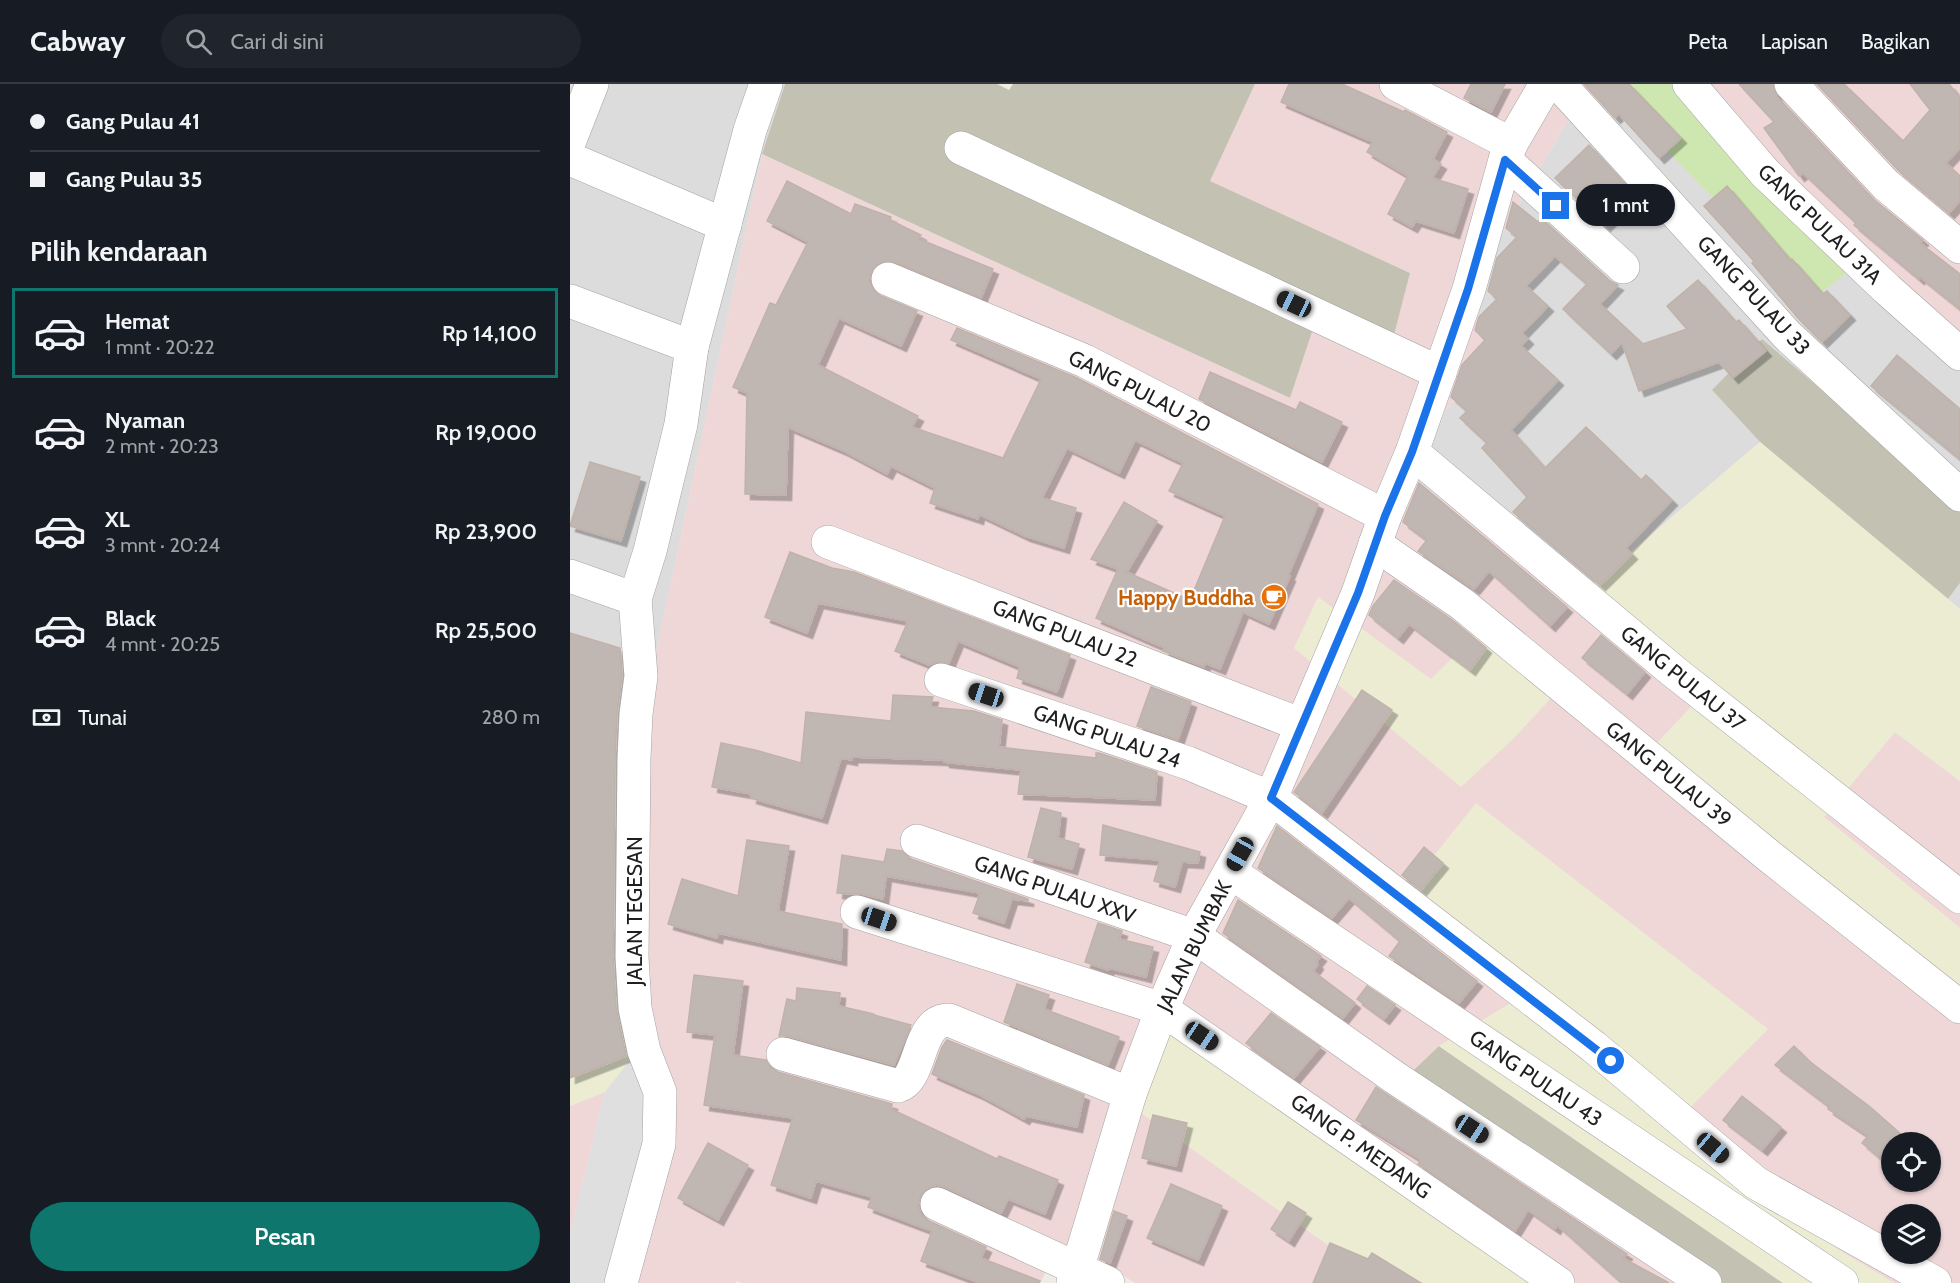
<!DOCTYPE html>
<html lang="id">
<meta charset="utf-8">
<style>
:root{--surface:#171b24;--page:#20242c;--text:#f1f3f6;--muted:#9ea1a6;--line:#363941;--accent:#0f766e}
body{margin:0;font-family:Cabin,sans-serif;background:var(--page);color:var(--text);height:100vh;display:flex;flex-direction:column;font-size:22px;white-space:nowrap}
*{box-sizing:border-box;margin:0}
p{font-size:20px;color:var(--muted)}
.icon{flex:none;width:33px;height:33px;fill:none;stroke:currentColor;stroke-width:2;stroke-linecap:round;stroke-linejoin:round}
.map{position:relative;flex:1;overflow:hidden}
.sheet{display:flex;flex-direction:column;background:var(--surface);width:570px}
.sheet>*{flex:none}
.top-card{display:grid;align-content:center;height:132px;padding:0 30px;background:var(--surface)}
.controls{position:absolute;left:1311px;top:1048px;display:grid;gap:12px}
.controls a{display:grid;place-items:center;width:60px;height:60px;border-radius:50%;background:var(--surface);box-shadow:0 2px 4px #0004;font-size:30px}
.end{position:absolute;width:27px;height:27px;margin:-14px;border:8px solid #1a73e8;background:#fff;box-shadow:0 0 0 3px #fff}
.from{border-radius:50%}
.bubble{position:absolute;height:42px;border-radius:21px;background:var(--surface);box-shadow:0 2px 4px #0004;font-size:20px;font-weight:600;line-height:42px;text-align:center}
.car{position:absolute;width:18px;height:36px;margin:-18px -9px;border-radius:8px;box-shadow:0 0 4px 2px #0007;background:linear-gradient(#222 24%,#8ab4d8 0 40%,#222 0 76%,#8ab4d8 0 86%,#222 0)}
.top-card b{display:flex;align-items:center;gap:21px;height:57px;font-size:22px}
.top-card b+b{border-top:2px solid var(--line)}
.top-card i{width:15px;height:15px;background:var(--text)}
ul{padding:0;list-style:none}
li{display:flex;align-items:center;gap:18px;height:90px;margin:0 12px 9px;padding:0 18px;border:3px solid transparent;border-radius:0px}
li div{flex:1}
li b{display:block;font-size:22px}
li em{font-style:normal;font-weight:600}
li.active{border-color:var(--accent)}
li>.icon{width:54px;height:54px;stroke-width:1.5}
h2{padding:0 30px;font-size:27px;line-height:72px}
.pay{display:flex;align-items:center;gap:15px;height:66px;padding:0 30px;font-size:22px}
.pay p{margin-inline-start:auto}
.cta{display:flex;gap:12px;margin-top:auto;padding:12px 30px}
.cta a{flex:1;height:69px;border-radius:36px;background:var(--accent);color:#fff;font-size:24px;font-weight:600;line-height:69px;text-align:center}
header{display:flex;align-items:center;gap:36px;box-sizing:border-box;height:84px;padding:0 30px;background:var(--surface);border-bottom:2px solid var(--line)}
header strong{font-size:28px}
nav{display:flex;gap:33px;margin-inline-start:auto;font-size:21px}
.search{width:420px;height:54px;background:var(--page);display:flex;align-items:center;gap:15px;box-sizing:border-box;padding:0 21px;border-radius:33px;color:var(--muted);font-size:22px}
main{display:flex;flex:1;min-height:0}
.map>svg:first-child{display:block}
.residential{fill:#dddcdc}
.commercial{fill:#efd7d8;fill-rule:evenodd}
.construction{fill:#c3c2b2}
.farmland{fill:#ececd3}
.grass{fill:#cee6b0}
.parking{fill:#dfdfdf}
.building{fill:#c0b7b3;stroke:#c0b2aa;stroke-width:1.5;filter:url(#shadow)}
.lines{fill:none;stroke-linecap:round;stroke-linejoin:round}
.minor-casing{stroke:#a3a3a3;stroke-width:34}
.minor{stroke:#fff;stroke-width:33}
.route{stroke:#1a73e8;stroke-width:8}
.labels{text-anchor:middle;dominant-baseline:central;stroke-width:4.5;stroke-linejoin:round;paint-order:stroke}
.street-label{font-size:21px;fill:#1f1f1f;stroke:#fff}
.food-label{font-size:21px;font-weight:bold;fill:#c56008;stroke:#fff;text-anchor:end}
</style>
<header>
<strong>Cabway</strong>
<div class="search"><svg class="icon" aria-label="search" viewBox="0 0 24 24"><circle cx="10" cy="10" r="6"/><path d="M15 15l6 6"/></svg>Cari di sini</div>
<nav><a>Peta</a><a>Lapisan</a><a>Bagikan</a></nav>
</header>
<main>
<section class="sheet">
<div class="top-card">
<b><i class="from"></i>Gang Pulau 41</b>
<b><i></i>Gang Pulau 35</b>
</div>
<h2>Pilih kendaraan</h2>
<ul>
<li class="active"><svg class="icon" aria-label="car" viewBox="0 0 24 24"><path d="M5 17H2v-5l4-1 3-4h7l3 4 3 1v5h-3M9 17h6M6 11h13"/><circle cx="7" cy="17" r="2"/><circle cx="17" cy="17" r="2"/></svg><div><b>Hemat</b><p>1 mnt · 20:22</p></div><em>Rp 14,100</em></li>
<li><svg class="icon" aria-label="car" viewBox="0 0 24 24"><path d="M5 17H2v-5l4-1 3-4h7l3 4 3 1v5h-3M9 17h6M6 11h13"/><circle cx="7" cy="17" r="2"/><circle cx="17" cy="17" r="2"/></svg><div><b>Nyaman</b><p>2 mnt · 20:23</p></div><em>Rp 19,000</em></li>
<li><svg class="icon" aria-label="car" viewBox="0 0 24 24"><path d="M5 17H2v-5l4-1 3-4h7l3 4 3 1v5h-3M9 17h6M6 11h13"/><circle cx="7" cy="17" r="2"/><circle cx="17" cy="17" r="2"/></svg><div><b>XL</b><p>3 mnt · 20:24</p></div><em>Rp 23,900</em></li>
<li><svg class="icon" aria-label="car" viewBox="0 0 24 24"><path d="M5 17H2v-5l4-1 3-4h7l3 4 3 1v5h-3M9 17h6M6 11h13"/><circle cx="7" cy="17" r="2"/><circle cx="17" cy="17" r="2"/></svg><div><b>Black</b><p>4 mnt · 20:25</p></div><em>Rp 25,500</em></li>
</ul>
<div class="pay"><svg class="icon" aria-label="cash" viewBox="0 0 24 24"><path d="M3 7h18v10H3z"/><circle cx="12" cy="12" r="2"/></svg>Tunai<p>280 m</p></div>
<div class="cta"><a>Pesan</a></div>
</section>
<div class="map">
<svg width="1390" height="1199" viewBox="0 0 1390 1199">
<defs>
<filter id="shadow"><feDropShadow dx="5.5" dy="5.5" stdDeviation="0" flood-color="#0004"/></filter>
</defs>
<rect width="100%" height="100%" fill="#efece6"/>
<g class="residential">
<path d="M0,0H215L192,70L85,574L0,549Z"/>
<path d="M1039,7L1243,214L1281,185L1390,277V424L1142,306L1190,358L1001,519L833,385L908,284L925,242L891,221L995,41Z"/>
<path d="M1390,499V525L1378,515Z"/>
</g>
<g class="commercial">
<path d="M685,0H1031L1039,7L995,41L891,221L925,242L908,284L833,385L1001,519L1122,622L1070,677L1390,935V1199H1324L1272,1168L1098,1044L1198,945L948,915L869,962L829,1000L1104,1199H961L564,1024L812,1199H565L542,1185L489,1164L470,1199H172L167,1197L166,1199H35L53,1134L67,967L85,574L192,70L720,314L742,248L816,282L840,189L639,97ZM1322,1059H1360V1098H1322ZM1322,1131H1360V1170H1322Z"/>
<path d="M1108,0H1390V277Z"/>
<path d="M1325,648L1390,697V844L1254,733Z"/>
<path d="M35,1008L0,1151V1022Z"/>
</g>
<g class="construction">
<path d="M215,0H427L439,6L443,0H685L640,97L840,189L816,282L742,248L720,314L192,70Z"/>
<path d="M1192,255L1390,424V499L1378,515L1190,358L1142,306Z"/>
<path d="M869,962L1213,1199H1104L829,1000Z"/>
</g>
<g class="farmland">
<path d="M1190,358L1390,525V697L1325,648L1254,733L1390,844V935L1070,677L1122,622L1001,519Z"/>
<path d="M748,513L861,595L905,551L982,613L943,655L891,703L724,564Z"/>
<path d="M906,719L1198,945L1099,1045L1272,1168L1324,1199H1213L869,962L948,915L824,822Z"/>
<path d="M592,942L961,1199H812L564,1024Z"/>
<path d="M67,967L35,1008L0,1022V994Z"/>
</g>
<path class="grass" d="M1031,0H1108L1281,185L1243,215Z"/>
<path class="parking" d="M67,967L83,1027L35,1199H0V1151L35,1008Z"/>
<g class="building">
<path d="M719,0H772L834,28L835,26L877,48L863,75L871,80L862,94L898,105L884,149L846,137L842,143L818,130L838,92L797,68L803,58L711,18Z"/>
<path d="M901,0H935L921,28L894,14Z"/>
<path d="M1014,0H1059L1111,54L1089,74L1049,30L1045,34Z"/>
<path d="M1169,0H1203L1207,13L1302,114L1353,156L1350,159L1390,190V225L1350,193L1349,195L1284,141L1286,139L1233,89L1229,92L1194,44L1204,38Z"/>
<path d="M1247,0H1274L1333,57L1360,26L1340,0H1379L1390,14V64L1376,79L1390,92V117L1379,129L1329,87Z"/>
<path d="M1019,61L1066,112L1035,142L985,94Z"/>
<path d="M217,97L281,130L285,120L321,133L320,136L351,151L349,155L423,185L411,214L325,178L315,177L306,181L301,188L299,197L304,207L311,212L347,227L331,262L269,234L248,281L348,332L342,343L433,374L471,295L381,256L387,244L507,294L748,420L718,492H720L699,540L673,528L650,585L635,579L634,583L593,567L595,564L526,534L548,485L521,475L554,418L587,437L557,488L554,487L620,516L655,432L599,407L613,379L565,356L549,389L497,364L472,414L506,424L494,464L455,452L409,430L408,435L360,419L365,404L321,382L317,390L274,367L218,343L216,411L175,410L177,309L163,303L200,219L206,221L238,158L197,137Z"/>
<path d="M1157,102L1221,177L1222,175L1253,210L1257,207L1280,231L1252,258L1228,234L1182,179L1184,177L1134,122Z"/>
<path d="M943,118L968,138L971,134L1040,197L1048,201L1030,220L1073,260L1117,245L1097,222L1128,196L1166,238L1169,236L1196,267L1163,294L1149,278L1069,307L1052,259L1041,270L993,225L1017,200L985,172L956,202L978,222L952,249L958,255L951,262L988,296L941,346L975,384L1016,343L1071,396L1076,391L1102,416L1056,464L1062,470L1030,501L943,428L957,413L912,364L917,359L890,334L897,327L881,313L892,281L915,256L905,246L909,233L927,215L918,207L927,174L947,153L936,144Z"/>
<path d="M1327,271L1390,325V375L1301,302Z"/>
<path d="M640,288L726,326L730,318L772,338L752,378L629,315Z"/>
<path d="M20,378L70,393L51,457L0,442Z"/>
<path d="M849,399L997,523L980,542L919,487L904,505L848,467L857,456L833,438Z"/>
<path d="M220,468L262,484L284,488L500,571L487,608L447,594L450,583L388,557L379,579L368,578L359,581L325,567L338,537L248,519L237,549L195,533Z"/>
<path d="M824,496L881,535L916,564L900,586L839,540L828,554L799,531L803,522Z"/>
<path d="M0,549L50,564L52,591L47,629L45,673L43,873L46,925L56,972L0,994Z"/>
<path d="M1031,551L1075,588L1057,610L1012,574Z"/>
<path d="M581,603L621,618L608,656L567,642Z"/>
<path d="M792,606L822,626L752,729L724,708Z"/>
<path d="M323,611L363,613L360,623L404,627L432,636L429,663L526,674V669H529L587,688L585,716L448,710L451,686L374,678V676L282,673V676L271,674L252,734L181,714L182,710L142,703L151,659L185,666L231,679L236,628L321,637Z"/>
<path d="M471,724L491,729L488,754L509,760L502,785L458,773Z"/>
<path d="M533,741L630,768L628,779L612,778L605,803L584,797L590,776L530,771Z"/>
<path d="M707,742L907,897L889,919L819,872L830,857L779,814L762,834L688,784Z"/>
<path d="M177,756L219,762L208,827L272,840L271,876L148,849L147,854L98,840L112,795L168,812Z"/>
<path d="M854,763L873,779L851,806L832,791Z"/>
<path d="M317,765L332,767L341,775L458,815V817L442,815L434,839L403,829L410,809L316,792L313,815L292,810L267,809L272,771L314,778Z"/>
<path d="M668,816L751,872L746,878L748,880L743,887L785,919L773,934L653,849Z"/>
<path d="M528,839L552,847L549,855L583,863L576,893L539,884L538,886L515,878Z"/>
<path d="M124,891L173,897L163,971L196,976L200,983L208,988L322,1020L321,1025L427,1075L429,1072L488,1096L475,1130L438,1115L431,1129L375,1103L366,1101L356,1105L350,1113L348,1122L351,1130L359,1137L416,1163L411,1174L470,1197L469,1199H410L351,1177L362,1147L298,1123L302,1113L246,1097L241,1114L201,1101L223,1034L134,1021L145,951L117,948Z"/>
<path d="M447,900L479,911L474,925L549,953L538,981L434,938Z"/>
<path d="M797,902L825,921L814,935L787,915Z"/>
<path d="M227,904L270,909L269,922L304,930V931L341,941L324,981L218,952H209L217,915L226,917Z"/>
<path d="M701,929L750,963L724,994L676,959Z"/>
<path d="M377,956L514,1011L507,1043L456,1032L454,1035L410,1011L362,990L372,963Z"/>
<path d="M1224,962L1239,977L1299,1022L1332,1051L1325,1059H1322V1063L1311,1075L1292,1059L1298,1052L1258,1025L1259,1022L1205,981Z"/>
<path d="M806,1003L1057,1170L1053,1174L1099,1199H1052L987,1141L985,1145L958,1126L945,1147L848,1080L851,1076L786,1036Z"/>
<path d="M1172,1012L1211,1043L1192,1066L1153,1036Z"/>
<path d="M583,1031L617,1039L606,1082L572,1074Z"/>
<path d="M138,1059L178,1081L148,1136L108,1114Z"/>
<path d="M601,1100L652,1122L628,1176L577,1154Z"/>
<path d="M718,1118L736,1129L719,1157L701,1145Z"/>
<path d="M544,1127L557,1132L540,1179L530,1175Z"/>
<path d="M760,1159L798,1175L802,1169L851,1199H743Z"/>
</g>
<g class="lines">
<defs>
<g id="minor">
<path d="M826,0L941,60"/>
<path d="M989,0L1217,251L1390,411"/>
<path d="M1119,0L1195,89L1317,205L1390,270"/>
<path d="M1221,0L1316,101L1390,163"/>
<path d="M0,56L22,0"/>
<path d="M391,64L870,289"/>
<path d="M0,75L155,141"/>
<path d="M935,76L1053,183"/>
<path d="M318,195L515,277L815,432"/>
<path d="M0,217L122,263"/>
<path d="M842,368L1103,587L1390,813"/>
<path d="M258,458L732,641"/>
<path d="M805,460L892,520L1199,772L1390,923"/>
<path d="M0,492L65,515L71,592L66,630L64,674L62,873L65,924L74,967L90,1008L89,1060L51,1199"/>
<path d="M65,515L80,467L111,340L122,263L180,46L196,0"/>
<path d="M371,596L618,679L701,714L1024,963L1186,1099L1365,1199"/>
<path d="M347,757L624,852L824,993L1135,1199"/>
<path d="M660,788L1272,1199"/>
<path d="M287,828L592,925L988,1199"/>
<path d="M213,970L328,1002C353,995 346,936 379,936L560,1010"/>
<path d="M367,1120L538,1199"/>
<path d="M503,1199L560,1010L592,925L624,852L701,714L788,509L815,432L842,368L899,205L935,76L941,60L976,0"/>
</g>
</defs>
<use href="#minor" class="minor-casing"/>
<use href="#minor" class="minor"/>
</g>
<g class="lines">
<path class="route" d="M986,122L935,76L898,205L842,368L815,432L788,509L701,714L1041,977"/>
</g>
<defs>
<symbol id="cafe-disc" viewBox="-11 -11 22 22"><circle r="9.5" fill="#e8710a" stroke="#fff"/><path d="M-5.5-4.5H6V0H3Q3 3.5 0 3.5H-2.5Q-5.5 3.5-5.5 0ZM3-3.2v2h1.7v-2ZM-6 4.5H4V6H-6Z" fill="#fff"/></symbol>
</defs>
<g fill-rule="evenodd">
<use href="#cafe-disc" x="689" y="498" width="30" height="30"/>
</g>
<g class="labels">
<g class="street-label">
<text transform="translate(1250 140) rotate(44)">GANG PULAU 31A</text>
<text transform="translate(1184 211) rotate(47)">GANG PULAU 33</text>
<text transform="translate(570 307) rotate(27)">GANG PULAU 20</text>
<text transform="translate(495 549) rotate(21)">GANG PULAU 22</text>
<text transform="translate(1113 594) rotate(39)">GANG PULAU 37</text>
<text transform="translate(537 652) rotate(19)">GANG PULAU 24</text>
<text transform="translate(1099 690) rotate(39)">GANG PULAU 39</text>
<text transform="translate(485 805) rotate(19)">GANG PULAU XXV</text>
<text transform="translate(64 827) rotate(-90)">JALAN TEGESAN</text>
<text transform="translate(624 862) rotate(-64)">JALAN BUMBAK</text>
<text transform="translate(966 994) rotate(34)">GANG PULAU 43</text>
<text transform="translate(791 1062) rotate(35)">GANG P. MEDANG</text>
</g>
<g class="food-label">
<text x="684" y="513">Happy Buddha</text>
</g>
</g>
</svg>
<div class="controls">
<a><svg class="icon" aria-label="locate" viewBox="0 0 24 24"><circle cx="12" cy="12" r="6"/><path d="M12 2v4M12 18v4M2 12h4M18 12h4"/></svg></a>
<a><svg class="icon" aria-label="layers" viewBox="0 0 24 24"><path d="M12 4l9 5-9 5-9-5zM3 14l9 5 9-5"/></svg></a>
</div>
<i class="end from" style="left:1041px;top:977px"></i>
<i class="end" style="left:986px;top:122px"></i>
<div class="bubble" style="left:1006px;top:100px;width:99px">1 mnt</div>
<i class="car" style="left:724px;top:220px;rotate:295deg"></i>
<i class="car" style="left:416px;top:611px;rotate:288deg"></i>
<i class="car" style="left:670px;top:770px;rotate:209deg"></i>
<i class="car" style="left:309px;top:835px;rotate:108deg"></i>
<i class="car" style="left:632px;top:952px;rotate:124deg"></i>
<i class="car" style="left:902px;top:1045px;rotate:123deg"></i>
<i class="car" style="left:1143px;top:1064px;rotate:130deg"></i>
</div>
</main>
